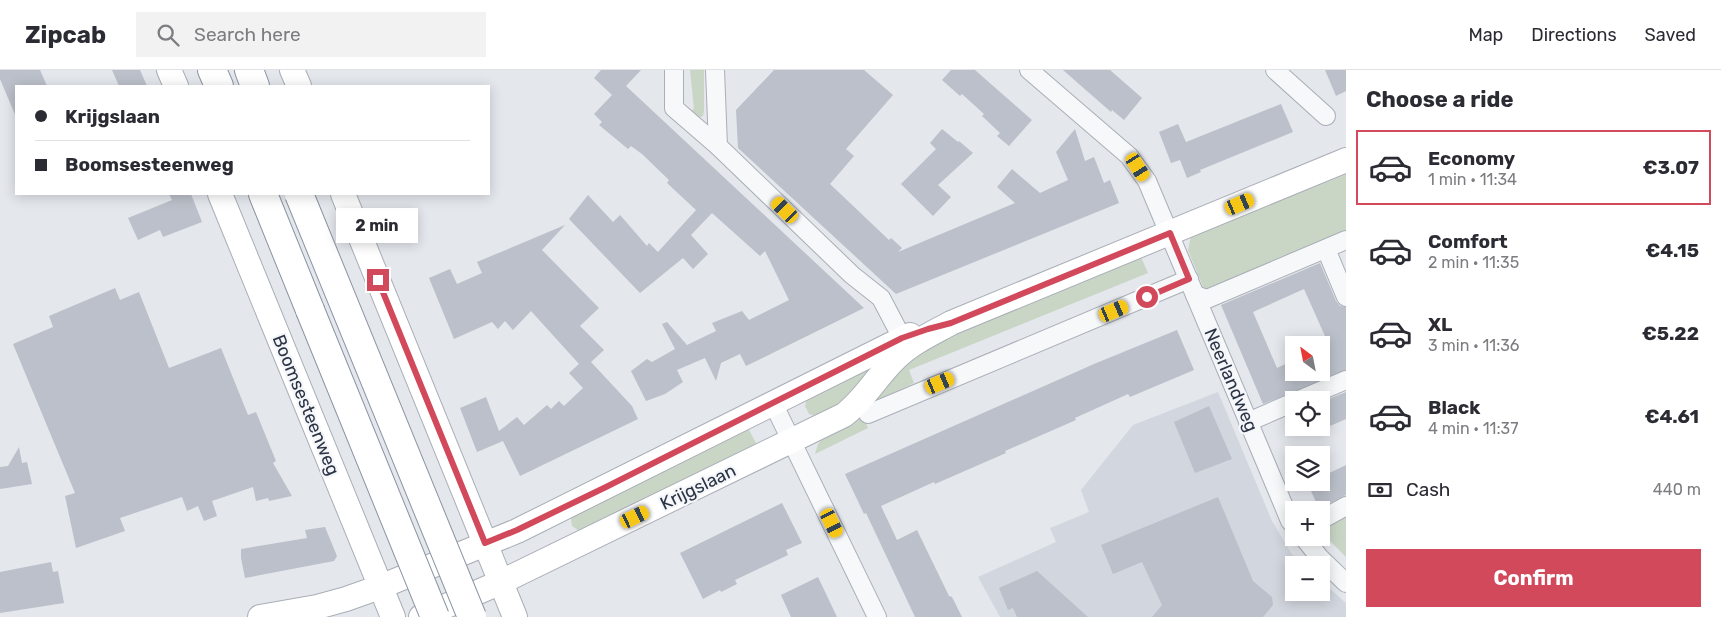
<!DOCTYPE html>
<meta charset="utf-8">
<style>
:root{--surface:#fff;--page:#f2f2f3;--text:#2b2b33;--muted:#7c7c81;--line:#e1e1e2;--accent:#d1495b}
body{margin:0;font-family:Rubik,sans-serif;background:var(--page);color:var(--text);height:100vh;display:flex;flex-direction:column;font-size:19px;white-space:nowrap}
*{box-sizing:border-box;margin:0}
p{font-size:16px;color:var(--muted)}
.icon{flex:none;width:28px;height:28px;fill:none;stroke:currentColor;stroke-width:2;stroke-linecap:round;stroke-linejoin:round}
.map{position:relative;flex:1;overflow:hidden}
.sheet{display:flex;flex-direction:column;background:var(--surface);width:375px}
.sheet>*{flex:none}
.banner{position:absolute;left:15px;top:15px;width:475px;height:110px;border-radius:0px;box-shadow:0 2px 12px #0003;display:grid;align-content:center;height:110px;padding:0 20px;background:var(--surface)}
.needle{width:32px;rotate:328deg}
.fabs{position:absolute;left:1285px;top:266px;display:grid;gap:10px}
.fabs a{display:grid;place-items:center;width:45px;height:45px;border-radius:0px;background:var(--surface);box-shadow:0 2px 12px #0003;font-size:25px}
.end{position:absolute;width:22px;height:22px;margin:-11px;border:6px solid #d1495b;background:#fff;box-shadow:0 0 0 2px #fff}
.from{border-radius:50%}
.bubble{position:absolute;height:35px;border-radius:0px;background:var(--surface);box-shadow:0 2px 12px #0003;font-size:16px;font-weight:700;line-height:35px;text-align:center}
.car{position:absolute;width:15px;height:30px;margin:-15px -8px;border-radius:6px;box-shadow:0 0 4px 1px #0007;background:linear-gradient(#f5c518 24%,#345 0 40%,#f5c518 0 76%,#345 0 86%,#f5c518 0)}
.banner b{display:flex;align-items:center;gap:18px;height:48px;font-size:19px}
.banner b+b{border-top:1px solid var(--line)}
.banner i{width:12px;height:12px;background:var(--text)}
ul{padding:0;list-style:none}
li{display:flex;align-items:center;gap:15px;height:75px;margin:0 10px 8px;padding:0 10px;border:2px solid transparent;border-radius:0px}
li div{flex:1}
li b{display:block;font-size:19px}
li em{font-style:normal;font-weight:700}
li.on{border-color:var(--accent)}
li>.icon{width:45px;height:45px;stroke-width:1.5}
h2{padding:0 20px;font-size:22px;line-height:60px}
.pay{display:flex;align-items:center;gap:12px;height:55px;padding:0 20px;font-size:19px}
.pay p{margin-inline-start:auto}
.primary-button{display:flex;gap:10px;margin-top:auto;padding:10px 20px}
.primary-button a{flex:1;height:58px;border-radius:0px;background:var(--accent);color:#fff;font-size:20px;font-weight:700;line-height:58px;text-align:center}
header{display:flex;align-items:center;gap:30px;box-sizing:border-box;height:70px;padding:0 25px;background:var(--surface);border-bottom:1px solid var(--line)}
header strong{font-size:24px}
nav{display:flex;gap:28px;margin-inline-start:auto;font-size:18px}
.search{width:350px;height:45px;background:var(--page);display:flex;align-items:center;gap:12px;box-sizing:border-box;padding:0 18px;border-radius:0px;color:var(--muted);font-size:19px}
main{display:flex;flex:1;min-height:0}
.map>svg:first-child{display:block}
.built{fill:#d2d6de}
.green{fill:#c9d6c5}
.building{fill:#bbc0ca;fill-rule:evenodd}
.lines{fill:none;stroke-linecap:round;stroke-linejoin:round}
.street-casing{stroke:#a9aeb7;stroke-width:20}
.secondary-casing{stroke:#a9aeb7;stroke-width:26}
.highway-casing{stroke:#8b94a3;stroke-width:30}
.street{stroke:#f7f8fa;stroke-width:18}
.secondary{stroke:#fff;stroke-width:24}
.highway{stroke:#fff;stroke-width:28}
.highway-bridge-casing{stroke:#8b94a3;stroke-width:30;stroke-linecap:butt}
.highway-bridge{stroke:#fff;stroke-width:28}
.route{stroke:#d1495b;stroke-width:6}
.labels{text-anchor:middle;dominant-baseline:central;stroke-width:4.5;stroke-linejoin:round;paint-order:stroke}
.street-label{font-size:18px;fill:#2b3445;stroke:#f4f6f9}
</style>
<header>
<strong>Zipcab</strong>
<div class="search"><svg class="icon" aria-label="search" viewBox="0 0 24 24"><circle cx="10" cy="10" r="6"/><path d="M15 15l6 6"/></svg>Search here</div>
<nav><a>Map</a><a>Directions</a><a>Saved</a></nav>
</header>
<main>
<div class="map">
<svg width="1346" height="547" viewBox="0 0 1346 547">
<rect width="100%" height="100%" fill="#e4e7ec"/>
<path class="built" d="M1218,322L1272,451L1293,486L1304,495H1294V522H1321V511L1346,533V547H1000L978,507L1056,472L1050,458L1089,442L1081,420L1133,355Z"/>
<g class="green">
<path d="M690,0H704V40L703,46L695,49L690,41L694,39Z"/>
<path d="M1346,97V162L1205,222L1188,180L1191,166Z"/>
<path d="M1141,187L1148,203L909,300L914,313L866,336L862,344L868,358L815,384L818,374L828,362L916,280Z"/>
<path d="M885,281L857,326L815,346L809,344L805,336L807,329Z"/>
<path d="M748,358L757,375L581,462L572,456L571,449L573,443Z"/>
<path d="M1346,446V487L1321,462V459Z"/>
</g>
<g class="building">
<path d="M0,0H40L47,16H16V47L0,9Z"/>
<path d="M112,0H140L147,16H119Z"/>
<path d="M601,0H641L626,16L864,238L746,296L740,284L721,293L716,311L705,288L677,300L683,312L665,324L646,331L631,301L647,289L652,292L675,279L662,254L667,252L687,275L716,261L712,253L742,241L749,250L789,230L765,181L760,186L712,143L691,165L708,184L693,199L683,188L640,223L569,149L588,125L613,152L620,145L647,176L649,173L658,182L696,140L667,113L669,110L642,84L631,76L628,79L599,55L602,52L594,44L612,25L594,8Z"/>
<path d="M774,0H864L893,25L846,79L854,86L830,114L889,170L891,168L902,178L898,182L1015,133L997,117L1012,99L1040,123L1068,110L1056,82L1075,59L1085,91L1094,87L1104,113L1110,110L1119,133L896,224L738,78L736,40Z"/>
<path d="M951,0H975L1032,50L1009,76L997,66L1000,63L982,46L984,44L962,24L960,26L942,10Z"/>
<path d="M1063,0H1110L1142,28L1124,50L1112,40L1111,42Z"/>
<path d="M1325,0H1346V21L1336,26Z"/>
<path d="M1281,34L1293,62L1200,100L1201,102L1187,108L1180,90L1171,93L1159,62L1178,54L1186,72Z"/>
<path d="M942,59L958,72L959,71L973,83L938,115L951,127L933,146L901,114L936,79L930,73Z"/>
<path d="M169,124H191L202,152L163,167L160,160L138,170L128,148L172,130Z"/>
<path d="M565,155L542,180L599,238L580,256L604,280L591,292L632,336L638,349L520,406L503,371L477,382L460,338L486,327L499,361L517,347L524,355L547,335L551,339L559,331L564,336L583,318L569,303L579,294L531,241L513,260L505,251L498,259L492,252L454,269L429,208L450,199L457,214L482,203L477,192Z"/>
<path d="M1320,193L1336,231L1340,236L1346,237V300L1263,334L1221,235ZM1304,219L1329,275L1321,279V302H1294V290L1277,298L1253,242Z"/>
<path d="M115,218L120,230L139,222L169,298L221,278L248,345L256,342L276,391L273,393L292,426L269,431L268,428L256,431L253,417L212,431L217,446L204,451L198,436L187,441L182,427L120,448L125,461L76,478L65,426L75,423L13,274L53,257L49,246Z"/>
<path d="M1177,260L1194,300L1130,327L1128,324L1075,348L1076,350L1005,381L1006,383L935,414L934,412L881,436L897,470L917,460L949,526L952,527L962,547H915L866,443L864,444L845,404L1094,294Z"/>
<path d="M1346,322V349L1321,360V332Z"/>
<path d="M1209,336L1232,389L1195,403L1174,352Z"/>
<path d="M19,377L22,393L27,392L32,414L0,419V397L8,396Z"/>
<path d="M1346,395V425L1319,439L1307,412H1326L1323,406Z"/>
<path d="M1218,427L1253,511L1272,527L1273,535L1263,547H1152L1162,535L1142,492L1113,504L1101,475Z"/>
<path d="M782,433L802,473L786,480L788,485L735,510L737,514L721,522L720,520L703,529L680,483Z"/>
<path d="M325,457L337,486L334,491L245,508L241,488V479L307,468L305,460Z"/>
<path d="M51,492L53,502L58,501L64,533L0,543V502Z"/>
<path d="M1037,501L1088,547H1017L1013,538L1008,540L999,518Z"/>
<path d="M818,507L837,547H791L781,525Z"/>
</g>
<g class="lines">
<defs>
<g id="street">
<path d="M674,0V38L718,76"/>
<path d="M715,0L718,76L852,205L881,228L902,268"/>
<path d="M1029,0L1129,86L1147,111L1283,434L1290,451L1294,455"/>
<path d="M1275,0L1326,46"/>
<path d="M1326,179L1346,227"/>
<path d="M1195,225L1207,229L1346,170"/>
<path d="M1299,330L1346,310"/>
<path d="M773,333L877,547"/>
<path d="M868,344L1189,209"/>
<path d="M1248,352L1294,332"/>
<path d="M1321,450L1346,436"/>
<path d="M1304,468L1320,488L1346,513"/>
</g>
<g id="secondary">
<path d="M169,0L176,16"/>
<path d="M292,0L299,16"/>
<path d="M220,124L393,547"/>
<path d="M343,124L515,547"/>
<path d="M260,547L317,537L346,529L380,517L517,461L910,265"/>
<path d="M421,547L501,512L844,345C865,329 877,306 896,288C911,273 933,263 951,253L1346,90"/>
</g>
<g id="highway">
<path d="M212,0L219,16"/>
<path d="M249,0L255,16"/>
<path d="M263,124L310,240"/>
</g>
</defs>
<use href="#street" class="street-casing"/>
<use href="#secondary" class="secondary-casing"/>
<use href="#highway" class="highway-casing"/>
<use href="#street" class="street"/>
<use href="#secondary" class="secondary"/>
<use href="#highway" class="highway"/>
<defs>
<g id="highway-bridge">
<path d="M299,124L472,547"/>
<path d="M310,240L435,547"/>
</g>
</defs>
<use href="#highway-bridge" class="highway-bridge-casing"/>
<use href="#highway-bridge" class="highway-bridge"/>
</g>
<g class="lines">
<path class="route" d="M378,210L485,473L517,460L606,417L902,268L928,259L951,253L1170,163L1189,209L1147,227"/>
</g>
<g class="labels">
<g class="street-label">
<text transform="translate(1231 310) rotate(67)">Neerlandweg</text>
<text transform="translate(306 335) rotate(68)">Boomsesteenweg</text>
<text transform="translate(698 417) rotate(-26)">Krijgslaan</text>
</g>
</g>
</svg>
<div class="fabs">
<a><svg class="needle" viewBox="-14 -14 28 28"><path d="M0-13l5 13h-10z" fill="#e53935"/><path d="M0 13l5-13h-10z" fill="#7c7c81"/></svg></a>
<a><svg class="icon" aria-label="locate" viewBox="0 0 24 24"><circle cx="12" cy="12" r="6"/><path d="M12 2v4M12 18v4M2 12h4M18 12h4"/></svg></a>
<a><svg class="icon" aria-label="layers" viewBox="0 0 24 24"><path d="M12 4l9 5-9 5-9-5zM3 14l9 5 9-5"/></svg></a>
<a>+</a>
<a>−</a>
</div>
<i class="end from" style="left:1147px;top:227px"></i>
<i class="end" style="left:378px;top:210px"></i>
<div class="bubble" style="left:336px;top:138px;width:82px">2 min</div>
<i class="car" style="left:1138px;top:97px;rotate:148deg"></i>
<i class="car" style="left:1240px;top:134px;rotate:67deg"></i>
<i class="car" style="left:785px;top:140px;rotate:314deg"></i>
<i class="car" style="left:1114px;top:241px;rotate:67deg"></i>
<i class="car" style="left:940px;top:313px;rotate:67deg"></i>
<i class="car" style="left:635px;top:447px;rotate:64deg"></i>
<i class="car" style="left:832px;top:453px;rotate:154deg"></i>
<div class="banner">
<b><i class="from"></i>Krijgslaan</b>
<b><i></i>Boomsesteenweg</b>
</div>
</div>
<section class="sheet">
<h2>Choose a ride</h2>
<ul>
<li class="on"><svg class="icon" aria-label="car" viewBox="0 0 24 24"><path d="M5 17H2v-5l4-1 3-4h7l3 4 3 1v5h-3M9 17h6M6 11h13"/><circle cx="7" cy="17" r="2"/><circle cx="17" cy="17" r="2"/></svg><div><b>Economy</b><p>1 min · 11:34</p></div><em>€3.07</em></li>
<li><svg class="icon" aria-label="car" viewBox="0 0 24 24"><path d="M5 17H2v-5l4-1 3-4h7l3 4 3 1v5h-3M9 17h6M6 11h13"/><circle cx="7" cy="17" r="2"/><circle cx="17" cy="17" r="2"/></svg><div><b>Comfort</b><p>2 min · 11:35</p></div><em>€4.15</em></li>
<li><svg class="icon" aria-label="car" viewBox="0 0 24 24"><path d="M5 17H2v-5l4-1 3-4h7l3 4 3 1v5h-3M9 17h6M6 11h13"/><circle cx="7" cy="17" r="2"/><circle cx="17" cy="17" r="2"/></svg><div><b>XL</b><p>3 min · 11:36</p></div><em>€5.22</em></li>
<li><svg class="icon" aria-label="car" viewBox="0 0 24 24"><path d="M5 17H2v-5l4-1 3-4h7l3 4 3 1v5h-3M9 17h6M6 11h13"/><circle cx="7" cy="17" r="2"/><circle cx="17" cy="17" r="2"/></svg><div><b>Black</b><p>4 min · 11:37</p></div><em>€4.61</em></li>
</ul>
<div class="pay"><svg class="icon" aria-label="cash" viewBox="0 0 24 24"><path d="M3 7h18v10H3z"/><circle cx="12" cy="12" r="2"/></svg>Cash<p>440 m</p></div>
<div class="primary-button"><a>Confirm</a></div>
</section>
</main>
